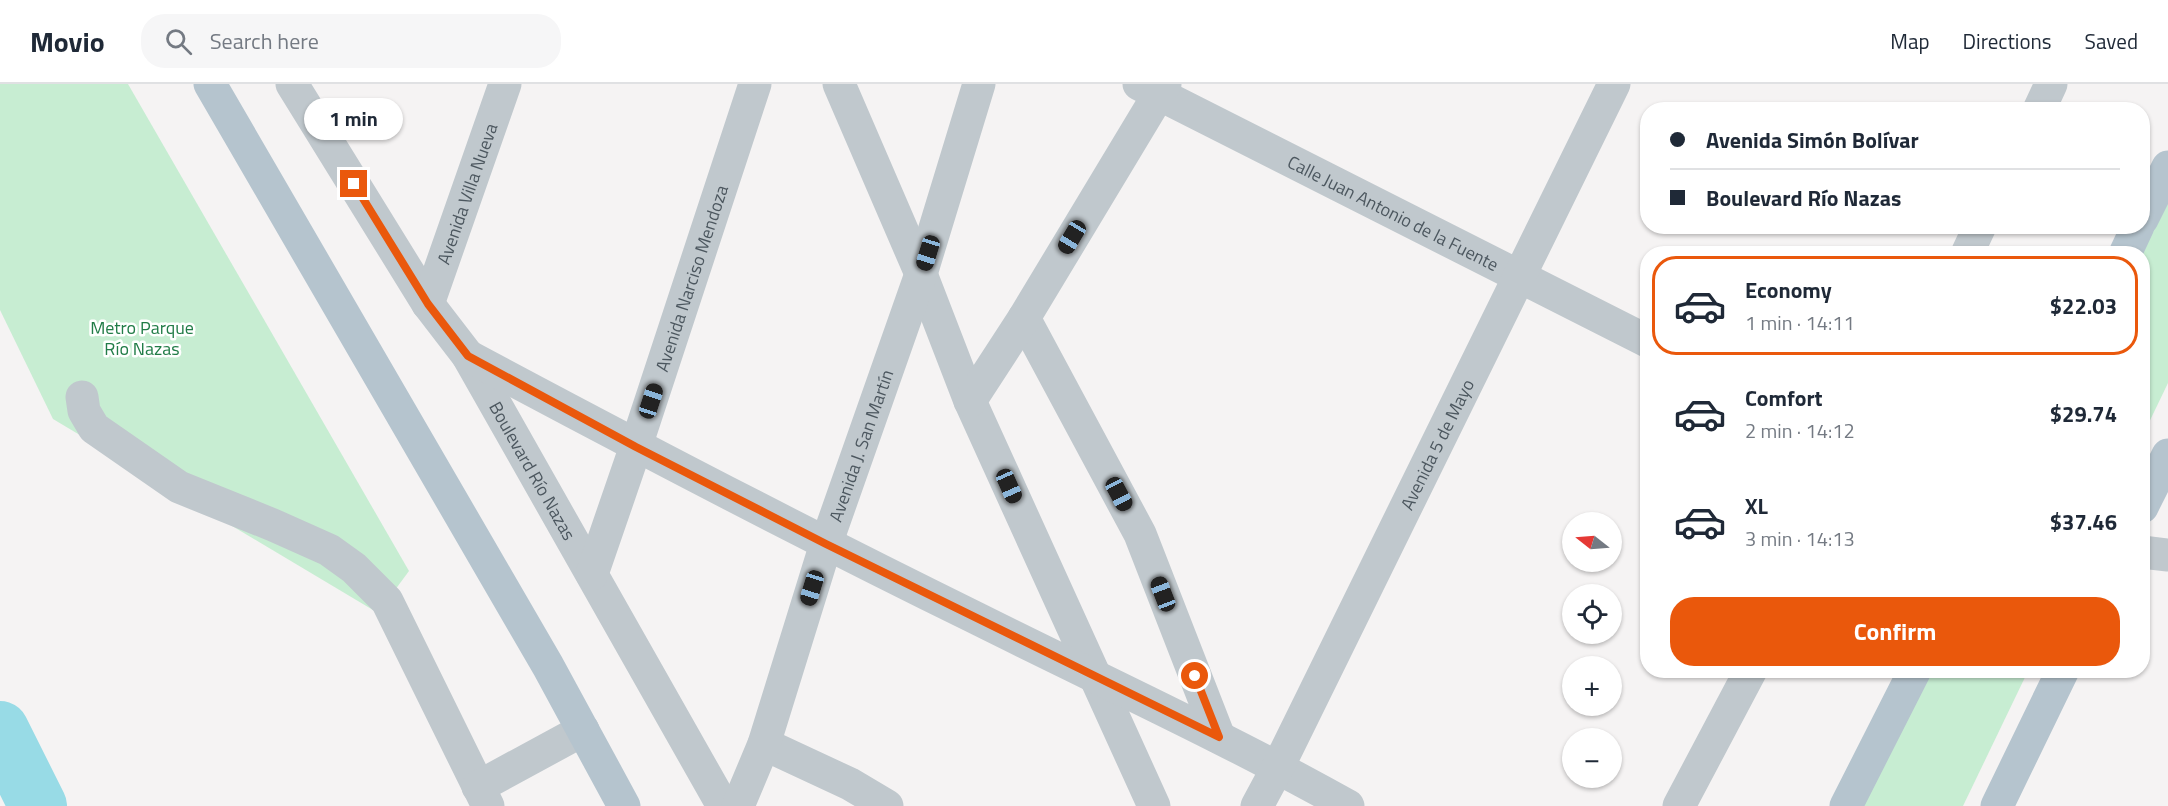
<!DOCTYPE html>
<meta charset="utf-8">
<style>
:root{--surface:#fff;--page:#f6f6f7;--text:#1f2937;--muted:#747a83;--line:#e0e1e3;--accent:#ea580c}
body{margin:0;font-family:"Titillium Web",sans-serif;background:var(--page);color:var(--text);height:100vh;display:flex;flex-direction:column;font-size:22px;white-space:nowrap}
*{box-sizing:border-box;margin:0}
p{font-size:20px;color:var(--muted)}
.icon{flex:none;width:33px;height:33px;fill:none;stroke:currentColor;stroke-width:2;stroke-linecap:round;stroke-linejoin:round}
.map{position:relative;flex:1;overflow:hidden}
.panel{position:absolute;left:1640px;top:162px;width:510px;height:432px;display:flex;flex-direction:column;background:var(--surface);border-radius:24px;box-shadow:0 2px 4px #0004}
.panel>*{flex:none}
.top-card{position:absolute;left:1640px;top:18px;width:510px;height:132px;border-radius:24px;box-shadow:0 2px 4px #0004;display:grid;align-content:center;height:132px;padding:0 30px;background:var(--surface)}
.needle{width:39px;rotate:287deg}
.buttons{position:absolute;left:1562px;top:428px;display:grid;gap:12px}
.buttons a{display:grid;place-items:center;width:60px;height:60px;border-radius:50%;background:var(--surface);box-shadow:0 2px 4px #0004;font-size:30px}
.end{position:absolute;width:27px;height:27px;margin:-14px;border:8px solid #ea580c;background:#fff;box-shadow:0 0 0 3px #fff}
.from{border-radius:50%}
.bubble{position:absolute;height:42px;border-radius:21px;background:var(--surface);box-shadow:0 2px 4px #0004;font-size:20px;font-weight:700;line-height:42px;text-align:center}
.car{position:absolute;width:18px;height:36px;margin:-18px -9px;border-radius:8px;box-shadow:0 0 4px 2px #0007;background:linear-gradient(#222 24%,#8ab4d8 0 40%,#222 0 76%,#8ab4d8 0 86%,#222 0)}
.top-card b{display:flex;align-items:center;gap:21px;height:57px;font-size:22px}
.top-card b+b{border-top:2px solid var(--line)}
.top-card i{width:15px;height:15px;background:var(--text)}
ul{padding:10px 0 0;list-style:none}
li{display:flex;align-items:center;gap:18px;height:99px;margin:0 12px 9px;padding:0 18px;border:3px solid transparent;border-radius:24px}
li div{flex:1}
li b{display:block;font-size:22px}
li em{font-style:normal;font-weight:700}
li.selected{border-color:var(--accent)}
li>.icon{width:54px;height:54px;stroke-width:1.5}
.button{display:flex;gap:12px;margin-top:auto;padding:12px 30px}
.button a{flex:1;height:69px;border-radius:24px;background:var(--accent);color:#fff;font-size:24px;font-weight:700;line-height:69px;text-align:center}
header{display:flex;align-items:center;gap:36px;box-sizing:border-box;height:84px;padding:0 30px;background:var(--surface);border-bottom:2px solid var(--line)}
header strong{font-size:28px}
nav{display:flex;gap:33px;margin-inline-start:auto;font-size:21px}
.search{width:420px;height:54px;background:var(--page);display:flex;align-items:center;gap:15px;box-sizing:border-box;padding:0 21px;border-radius:24px;color:var(--muted);font-size:22px}
.map>svg:first-child{display:block}
.green{fill:#c7edd2}
.lines{fill:none;stroke-linecap:round;stroke-linejoin:round}
.river{stroke:#98dbe6;stroke-width:58}
.minor{stroke:#c0c8cd;stroke-width:33}
.major{stroke:#b5c4ce;stroke-width:33}
.route{stroke:#ea580c;stroke-width:8}
.labels{text-anchor:middle;dominant-baseline:central;stroke-width:5;stroke-linejoin:round;paint-order:stroke}
.street-label{font-size:18px;fill:#4c575f;stroke:#fff}
.park-label{font-size:18px;fill:#217c47;stroke:#fff}
</style>
<header>
<strong>Movio</strong>
<div class="search"><svg class="icon" aria-label="search" viewBox="0 0 24 24"><circle cx="10" cy="10" r="6"/><path d="M15 15l6 6"/></svg>Search here</div>
<nav><a>Map</a><a>Directions</a><a>Saved</a></nav>
</header>
<div class="map">
<svg width="2168" height="722" viewBox="0 0 2168 722">
<rect width="100%" height="100%" fill="#f5f3f3"/>
<g class="green">
<path d="M0,0H128L409,487L378,529L53,335L0,226Z"/>
<path d="M2168,108V299L2142,353V170Z"/>
<path d="M1929,587H2028L1963,722H1861Z"/>
</g>
<g class="lines">
<path class="river" d="M0,646L38,722"/>
<g class="minor">
<path id="s1" d="M292,0L428,220L468,272L723,722"/>
<path d="M839,0L921,190L970,317L1154,722"/>
<path id="s2" d="M1139,0L1647,257"/>
<path d="M2039,26L2051,0"/>
<path d="M1967,170L1980,142"/>
<path id="s3" d="M428,220L505,0"/>
<path d="M1024,234L1140,450L1219,653"/>
<path d="M468,272C636,362 805,450 976,534C1100,596 1227,654 1348,722"/>
<path d="M82,313L84,327L94,344L179,403L273,441L329,466L354,484L387,517L488,722"/>
<path d="M970,317L1024,234L1165,0"/>
<path d="M2142,468L2168,471"/>
<path id="s4" d="M592,490L636,362L755,0"/>
<path d="M764,660L850,700L887,722"/>
<path d="M478,703L583,646"/>
<path id="s5" d="M738,722L764,660L826,460L921,190L979,0"/>
<path id="s6" d="M1257,722L1278,683L1614,0"/>
<path d="M1679,722L1751,586"/>
</g>
<g class="major">
<path d="M210,0L548,582L624,722"/>
<path d="M2142,135L2168,83"/>
<path d="M2125,170L2138,142"/>
<path d="M2142,423L2168,371"/>
<path d="M1846,722L1915,586"/>
<path d="M1997,722L2063,586"/>
</g>
</g>
<g class="lines">
<path class="route" d="M354,100L428,220L468,272L636,363L826,460L1219,653L1195,592"/>
</g>
<g class="labels">
<g class="street-label">
<text stroke="none"><textPath href="#s3" startOffset="117">Avenida Villa Nueva</textPath></text>
<text stroke="none"><textPath href="#s2" startOffset="285">Calle Juan Antonio de la Fuente</textPath></text>
<text stroke="none"><textPath href="#s4" startOffset="312">Avenida Narciso Mendoza</textPath></text>
<text stroke="none"><textPath href="#s6" startOffset="404">Avenida 5 de Mayo</textPath></text>
<text stroke="none"><textPath href="#s5" startOffset="381">Avenida J. San Martín</textPath></text>
<text stroke="none"><textPath href="#s1" startOffset="456">Boulevard Río Nazas</textPath></text>
</g>
<g class="park-label">
<text x="142" y="243">Metro Parque<tspan x="142" dy="21">Río Nazas</tspan></text>
</g>
</g>
</svg>
<div class="buttons">
<a><svg class="needle" viewBox="-14 -14 28 28"><path d="M0-13l5 13h-10z" fill="#e53935"/><path d="M0 13l5-13h-10z" fill="#747a83"/></svg></a>
<a><svg class="icon" aria-label="locate" viewBox="0 0 24 24"><circle cx="12" cy="12" r="6"/><path d="M12 2v4M12 18v4M2 12h4M18 12h4"/></svg></a>
<a>+</a>
<a>−</a>
</div>
<i class="end from" style="left:1195px;top:592px"></i>
<i class="end" style="left:354px;top:100px"></i>
<div class="bubble" style="left:304px;top:14px;width:99px">1 min</div>
<i class="car" style="left:1072px;top:153px;rotate:211deg"></i>
<i class="car" style="left:928px;top:169px;rotate:197deg"></i>
<i class="car" style="left:651px;top:317px;rotate:18deg"></i>
<i class="car" style="left:1009px;top:402px;rotate:156deg"></i>
<i class="car" style="left:1119px;top:410px;rotate:152deg"></i>
<i class="car" style="left:812px;top:504px;rotate:197deg"></i>
<i class="car" style="left:1163px;top:510px;rotate:339deg"></i>
<div class="top-card">
<b><i class="from"></i>Avenida Simón Bolívar</b>
<b><i></i>Boulevard Río Nazas</b>
</div>
<section class="panel">
<ul>
<li class="selected"><svg class="icon" aria-label="car" viewBox="0 0 24 24"><path d="M5 17H2v-5l4-1 3-4h7l3 4 3 1v5h-3M9 17h6M6 11h13"/><circle cx="7" cy="17" r="2"/><circle cx="17" cy="17" r="2"/></svg><div><b>Economy</b><p>1 min · 14:11</p></div><em>$22.03</em></li>
<li><svg class="icon" aria-label="car" viewBox="0 0 24 24"><path d="M5 17H2v-5l4-1 3-4h7l3 4 3 1v5h-3M9 17h6M6 11h13"/><circle cx="7" cy="17" r="2"/><circle cx="17" cy="17" r="2"/></svg><div><b>Comfort</b><p>2 min · 14:12</p></div><em>$29.74</em></li>
<li><svg class="icon" aria-label="car" viewBox="0 0 24 24"><path d="M5 17H2v-5l4-1 3-4h7l3 4 3 1v5h-3M9 17h6M6 11h13"/><circle cx="7" cy="17" r="2"/><circle cx="17" cy="17" r="2"/></svg><div><b>XL</b><p>3 min · 14:13</p></div><em>$37.46</em></li>
</ul>
<div class="button"><a>Confirm</a></div>
</section>
</div>
